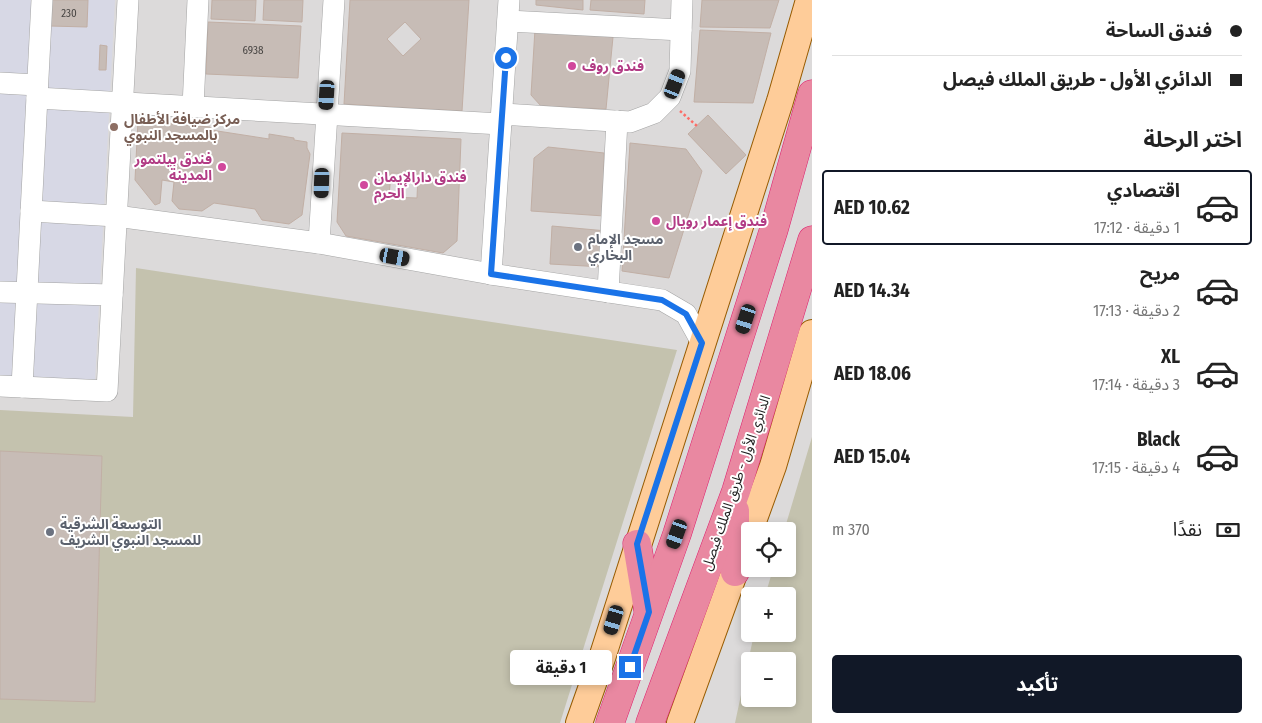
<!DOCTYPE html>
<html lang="ar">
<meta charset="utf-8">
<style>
:root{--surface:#fff;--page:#f2f2f2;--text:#222;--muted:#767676;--line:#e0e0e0;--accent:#111827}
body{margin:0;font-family:"Fira Sans Condensed","Noto Sans Arabic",sans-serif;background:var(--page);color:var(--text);direction:rtl;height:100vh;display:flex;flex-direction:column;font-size:19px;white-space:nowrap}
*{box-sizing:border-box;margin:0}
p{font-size:16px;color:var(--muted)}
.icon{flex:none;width:28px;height:28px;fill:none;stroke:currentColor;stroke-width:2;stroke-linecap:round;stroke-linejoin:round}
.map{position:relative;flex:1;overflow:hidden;direction:ltr}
.details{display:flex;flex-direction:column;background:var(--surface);width:450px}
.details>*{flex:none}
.top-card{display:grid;align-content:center;height:110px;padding:0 20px;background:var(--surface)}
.fabs{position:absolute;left:741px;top:522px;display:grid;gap:10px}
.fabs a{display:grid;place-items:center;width:55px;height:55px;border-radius:5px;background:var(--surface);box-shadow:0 2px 8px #0003;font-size:25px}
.end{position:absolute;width:22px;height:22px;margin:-11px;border:6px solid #1a73e8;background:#fff;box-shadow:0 0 0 2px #fff}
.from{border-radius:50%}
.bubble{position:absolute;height:35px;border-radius:5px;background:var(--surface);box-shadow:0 2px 8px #0003;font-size:16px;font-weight:700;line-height:35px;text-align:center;direction:rtl}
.car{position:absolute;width:15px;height:30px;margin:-15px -8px;border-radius:6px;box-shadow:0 0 4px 1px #0007;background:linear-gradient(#222 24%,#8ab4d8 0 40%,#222 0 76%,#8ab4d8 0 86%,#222 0)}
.top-card b{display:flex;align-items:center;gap:18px;height:48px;font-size:19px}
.top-card b+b{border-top:1px solid var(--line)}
.top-card i{width:12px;height:12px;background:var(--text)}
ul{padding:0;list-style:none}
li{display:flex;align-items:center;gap:15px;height:75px;margin:0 10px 8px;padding:0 10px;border:2px solid transparent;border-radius:5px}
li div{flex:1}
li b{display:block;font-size:19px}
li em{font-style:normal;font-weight:700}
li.current{border-color:var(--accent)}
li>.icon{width:45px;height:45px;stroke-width:1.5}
h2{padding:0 20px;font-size:22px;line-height:60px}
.pay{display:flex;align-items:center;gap:12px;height:55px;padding:0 20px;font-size:19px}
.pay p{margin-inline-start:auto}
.primary-button{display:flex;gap:10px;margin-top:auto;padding:10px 20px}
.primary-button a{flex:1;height:58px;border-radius:5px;background:var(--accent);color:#fff;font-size:20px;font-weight:700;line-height:58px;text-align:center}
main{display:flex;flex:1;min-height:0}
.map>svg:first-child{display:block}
.residential{fill:#dcdada;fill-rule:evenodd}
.construction{fill:#c4c2ae;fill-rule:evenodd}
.plaza{fill:#d7d8e5;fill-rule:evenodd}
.building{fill:#c7bcb6;stroke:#c1afa5;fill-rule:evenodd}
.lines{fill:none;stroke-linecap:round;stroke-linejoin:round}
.minor-casing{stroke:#a4a4a4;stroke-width:22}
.major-casing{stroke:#975b00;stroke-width:28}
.highway-casing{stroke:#dd1f6d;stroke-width:29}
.path{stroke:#fd6c66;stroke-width:2.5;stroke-dasharray:2.5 2.5;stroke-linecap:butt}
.minor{stroke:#fff;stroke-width:21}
.major{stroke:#fecc99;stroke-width:26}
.highway{stroke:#e988a1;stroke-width:28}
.route{stroke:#1a73e8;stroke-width:6}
.hotel-dot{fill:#d1479c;stroke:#fff;stroke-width:2}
.education-dot{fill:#8d6e63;stroke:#fff;stroke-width:2}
.worship-dot{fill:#6b7280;stroke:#fff;stroke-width:2}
.labels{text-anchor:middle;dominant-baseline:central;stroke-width:4;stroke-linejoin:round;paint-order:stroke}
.number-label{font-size:11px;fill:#484543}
.hotel-label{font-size:14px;font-weight:bold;fill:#b23c85;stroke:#fff;text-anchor:start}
.education-label{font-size:14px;font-weight:bold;fill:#785e54;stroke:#fff;text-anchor:start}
.worship-label{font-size:14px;font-weight:bold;fill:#5b616d;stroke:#fff;text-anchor:start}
.street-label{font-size:14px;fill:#1d1d1d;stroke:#fff}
</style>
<main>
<section class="details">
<div class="top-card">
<b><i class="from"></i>فندق الساحة</b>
<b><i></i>الدائري الأول - طريق الملك فيصل</b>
</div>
<h2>اختر الرحلة</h2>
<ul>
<li class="current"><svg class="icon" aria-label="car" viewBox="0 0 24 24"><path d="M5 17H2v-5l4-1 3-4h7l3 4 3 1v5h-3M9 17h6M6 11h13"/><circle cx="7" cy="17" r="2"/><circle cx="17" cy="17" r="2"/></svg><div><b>اقتصادي</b><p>1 دقيقة · 17:12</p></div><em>AED 10.62</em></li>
<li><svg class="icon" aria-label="car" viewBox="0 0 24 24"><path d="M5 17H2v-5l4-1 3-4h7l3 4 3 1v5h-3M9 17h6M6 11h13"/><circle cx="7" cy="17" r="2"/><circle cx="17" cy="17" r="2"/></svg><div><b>مريح</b><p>2 دقيقة · 17:13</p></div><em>AED 14.34</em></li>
<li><svg class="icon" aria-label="car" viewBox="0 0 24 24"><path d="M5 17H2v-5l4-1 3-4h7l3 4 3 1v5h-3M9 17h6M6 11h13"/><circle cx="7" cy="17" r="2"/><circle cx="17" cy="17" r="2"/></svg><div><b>XL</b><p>3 دقيقة · 17:14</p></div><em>AED 18.06</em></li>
<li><svg class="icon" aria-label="car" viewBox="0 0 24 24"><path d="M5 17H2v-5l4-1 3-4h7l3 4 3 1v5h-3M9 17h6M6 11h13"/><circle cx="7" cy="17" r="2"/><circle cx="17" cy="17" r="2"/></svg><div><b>Black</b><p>4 دقيقة · 17:15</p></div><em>AED 15.04</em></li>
</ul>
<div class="pay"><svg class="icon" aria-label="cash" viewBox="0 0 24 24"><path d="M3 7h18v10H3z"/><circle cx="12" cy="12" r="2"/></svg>نقدًا<p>370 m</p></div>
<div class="primary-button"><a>تأكيد</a></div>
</section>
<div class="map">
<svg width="812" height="723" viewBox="0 0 812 723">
<rect width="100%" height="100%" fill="#efeae3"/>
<path class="residential" d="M0,0H812V723H0ZM750,531H788V569H750ZM750,596H788V634H750ZM750,661H788V699H750Z"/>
<g class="construction">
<path d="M136,268L677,350L560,723H0V410L133,417Z"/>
<path d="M812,437V723H735L754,634H788V596H765L773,569H788V531H784ZM750,661H788V699H750Z"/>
</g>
<path class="plaza" d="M0,0H51L50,26L86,27L88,0H115L95,381L0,376ZM100,46H107L106,70L99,69Z"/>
<g class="building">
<path d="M51,0H88L87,27L50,26Z"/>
<path d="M212,0H256L255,21L211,19Z"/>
<path d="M264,0H303L302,22L263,20Z"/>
<path d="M350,0H469L462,111L344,104ZM405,22L421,39L403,56L387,39Z"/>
<path d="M536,0H583V10L536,5Z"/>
<path d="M591,0H645L644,14L590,10Z"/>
<path d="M702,0H779L770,28L700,27Z"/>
<path d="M208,22L301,26L298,78L206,74Z"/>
<path d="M535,29L613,37L606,109L541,106L531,95Z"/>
<path d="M700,30L771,33L753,103L694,102Z"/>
<path d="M100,45L107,46L106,70H99Z"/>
<path d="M708,115L746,155L726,174L688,134Z"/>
<path d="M138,121L210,127L211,130L269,139V134L294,138V140L307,142V148L310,154L302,215L289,224L262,220L255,209L214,203L202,211L179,209L172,201L174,182L162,180L160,203L155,205L135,180Z"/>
<path d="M342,133L461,139L457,241L443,253L346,236L337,222ZM391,173L418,174L417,198L389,197Z"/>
<path d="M630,143L686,149L702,171L669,278L622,271Z"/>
<path d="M548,147L604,153V216L531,211L534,158Z"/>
<path d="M552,226L607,231L603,267L550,264Z"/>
<path d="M0,451L102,456L95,702L0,699Z"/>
</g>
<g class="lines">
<defs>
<g id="minor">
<path d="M508,21L681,30"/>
<path d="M0,83L37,85"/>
<path d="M37,98L501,124"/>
<path d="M193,107L198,0"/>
<path d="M502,114L630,122L654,113L670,97L680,71L682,0"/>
<path d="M31,211L116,216L319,243L491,274L662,300L686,314L702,343"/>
<path d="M319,243L334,0"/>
<path d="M491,274L509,0"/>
<path d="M0,292L112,295"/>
<path d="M608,292L617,121"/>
<path d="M0,386L107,391L128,0"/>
<path d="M22,387L42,0"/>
</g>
<g id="major">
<path d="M579,723L602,658L780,101L809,0"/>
<path d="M680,723L773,466L812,333"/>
</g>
<g id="highway">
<path d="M637,544L648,610"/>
<path d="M735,572V511"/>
<path d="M610,723L677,534L774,229L812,94"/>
<path d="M650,723L736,491L812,240"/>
</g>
</defs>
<use href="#minor" class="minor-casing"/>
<use href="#major" class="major-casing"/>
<use href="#highway" class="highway-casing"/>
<path class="path" d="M680,111L697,126"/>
<use href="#minor" class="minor"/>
<use href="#major" class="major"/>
<use href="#highway" class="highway"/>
</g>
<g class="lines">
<path class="route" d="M506,58L491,274L662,300L686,314L702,343L637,544L649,612L630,667"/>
</g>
<g class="hotel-dot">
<circle cx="572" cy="66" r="5"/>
<circle cx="222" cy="167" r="5"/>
<circle cx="364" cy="185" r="5"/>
<circle cx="656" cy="221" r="5"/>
</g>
<circle class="education-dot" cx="114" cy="127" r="5"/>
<g class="worship-dot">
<circle cx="578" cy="247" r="5"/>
<circle cx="50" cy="532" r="5"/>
</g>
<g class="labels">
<g class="number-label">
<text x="69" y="13">230</text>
<text x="253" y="50">6938</text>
</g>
<g class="hotel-label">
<text x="582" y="66">فندق روف</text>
<text x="212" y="159" text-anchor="end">فندق بيلتمور<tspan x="212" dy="16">المدينة</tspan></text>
<text x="374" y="177">فندق دارالإيمان<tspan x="374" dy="16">الحرم</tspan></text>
<text x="666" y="221">فندق إعمار رويال</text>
</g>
<g class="education-label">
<text x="124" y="119">مركز ضيافة الأطفال<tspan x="124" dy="16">بالمسجد النبوي</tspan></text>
</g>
<g class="worship-label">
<text x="588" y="239">مسجد الإمام<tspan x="588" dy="16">البخاري</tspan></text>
<text x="60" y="524">التوسعة الشرقية<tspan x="60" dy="16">للمسجد النبوي الشريف</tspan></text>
</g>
<g class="street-label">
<text transform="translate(736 483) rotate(-71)">الدائري الأول - طريق الملك فيصل</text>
</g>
</g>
</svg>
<div class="fabs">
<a><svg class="icon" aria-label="locate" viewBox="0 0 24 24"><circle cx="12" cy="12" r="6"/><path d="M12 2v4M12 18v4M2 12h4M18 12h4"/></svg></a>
<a>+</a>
<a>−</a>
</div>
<i class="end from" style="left:506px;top:58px"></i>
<i class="end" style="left:630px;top:667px"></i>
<div class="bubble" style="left:510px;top:650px;width:102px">1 دقيقة</div>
<i class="car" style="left:675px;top:84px;rotate:21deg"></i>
<i class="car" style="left:327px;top:95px;rotate:184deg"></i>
<i class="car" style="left:322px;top:183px;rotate:182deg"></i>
<i class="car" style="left:395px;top:257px;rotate:100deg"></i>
<i class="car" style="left:746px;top:319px;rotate:198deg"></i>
<i class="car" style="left:677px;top:534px;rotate:200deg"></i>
<i class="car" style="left:614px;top:620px;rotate:197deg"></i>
</div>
</main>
